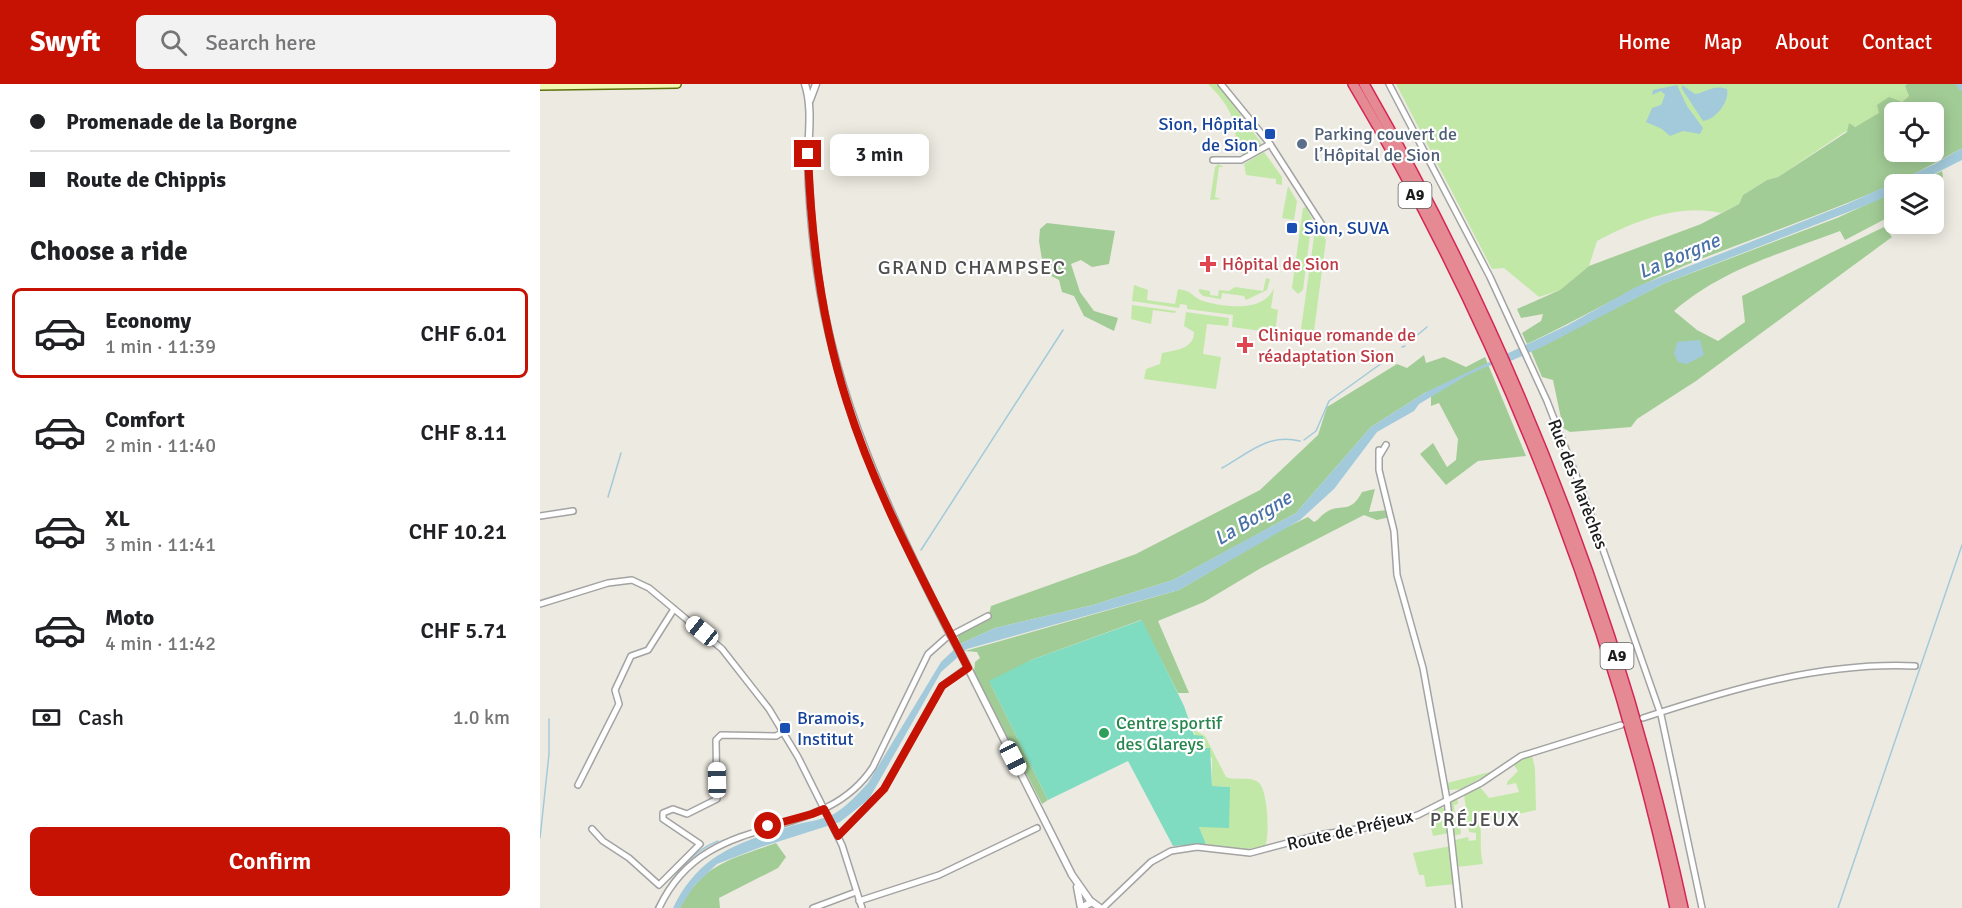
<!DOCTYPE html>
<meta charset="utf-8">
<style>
:root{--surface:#fff;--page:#f2f2f2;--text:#202124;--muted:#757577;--line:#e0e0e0;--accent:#c51203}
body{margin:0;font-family:Signika,sans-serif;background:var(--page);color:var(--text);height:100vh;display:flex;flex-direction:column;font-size:22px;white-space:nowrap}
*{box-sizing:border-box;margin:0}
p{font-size:20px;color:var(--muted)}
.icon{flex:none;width:33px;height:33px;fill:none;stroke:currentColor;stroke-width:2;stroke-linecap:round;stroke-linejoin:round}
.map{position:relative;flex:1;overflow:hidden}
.drawer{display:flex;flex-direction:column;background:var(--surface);width:540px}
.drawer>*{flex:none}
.hud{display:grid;align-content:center;height:132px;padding:0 30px;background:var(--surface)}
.controls{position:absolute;left:1344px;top:18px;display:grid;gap:12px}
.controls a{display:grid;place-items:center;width:60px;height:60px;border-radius:9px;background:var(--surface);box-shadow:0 3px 15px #0003;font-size:30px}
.end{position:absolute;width:27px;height:27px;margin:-14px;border:8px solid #c51203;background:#fff;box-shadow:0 0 0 3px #fff}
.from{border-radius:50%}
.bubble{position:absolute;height:42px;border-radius:9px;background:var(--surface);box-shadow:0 3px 15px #0003;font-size:20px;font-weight:600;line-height:42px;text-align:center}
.car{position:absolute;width:18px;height:36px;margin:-18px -9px;border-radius:8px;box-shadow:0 0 4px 2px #0007;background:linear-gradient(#fff 24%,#345 0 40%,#fff 0 76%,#345 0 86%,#fff 0)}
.hud b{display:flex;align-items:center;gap:21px;height:57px;font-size:22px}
.hud b+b{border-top:2px solid var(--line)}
.hud i{width:15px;height:15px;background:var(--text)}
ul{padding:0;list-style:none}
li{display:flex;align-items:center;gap:18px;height:90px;margin:0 12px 9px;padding:0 18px;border:3px solid transparent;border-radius:9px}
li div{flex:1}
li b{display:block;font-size:22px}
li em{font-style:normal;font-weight:600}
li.on{border-color:var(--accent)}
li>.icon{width:54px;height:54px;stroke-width:1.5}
h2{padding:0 30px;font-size:27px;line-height:72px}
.pay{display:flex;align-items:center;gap:15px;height:66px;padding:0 30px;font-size:22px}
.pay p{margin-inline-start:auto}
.action{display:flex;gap:12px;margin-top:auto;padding:12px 30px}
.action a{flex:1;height:69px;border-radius:9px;background:var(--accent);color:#fff;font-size:24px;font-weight:600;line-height:69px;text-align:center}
header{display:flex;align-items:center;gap:36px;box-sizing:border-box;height:84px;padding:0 30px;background:var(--accent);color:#fff}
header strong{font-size:28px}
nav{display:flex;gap:33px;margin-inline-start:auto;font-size:21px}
.search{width:420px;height:54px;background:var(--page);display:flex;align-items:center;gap:15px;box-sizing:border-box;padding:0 21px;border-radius:9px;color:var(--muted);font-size:22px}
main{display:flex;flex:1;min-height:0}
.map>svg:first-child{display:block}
.grass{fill:#c2e8a7}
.forest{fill:#a2cc96;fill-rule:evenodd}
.pitch{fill:#7fdcc0}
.water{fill:#a2cadb}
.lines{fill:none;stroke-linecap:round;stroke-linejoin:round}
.stream{stroke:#a2cadb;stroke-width:1.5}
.canal{stroke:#a2cadb;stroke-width:6}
.minor-casing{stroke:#a3a3a3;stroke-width:8}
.tertiary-casing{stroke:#a3a3a3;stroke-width:9}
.secondary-casing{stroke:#5c7006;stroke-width:10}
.motorway-casing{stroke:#d42654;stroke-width:12}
.minor{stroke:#fff;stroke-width:5}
.tertiary{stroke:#fff;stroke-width:6}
.secondary{stroke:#f0f8b4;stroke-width:7}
.motorway{stroke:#e58993;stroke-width:9}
.tertiary-bridge-casing{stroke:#a3a3a3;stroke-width:9;stroke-linecap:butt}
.tertiary-bridge{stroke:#fff;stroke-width:6}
.route{stroke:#c51203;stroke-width:8}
.transit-dot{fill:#1a4fb4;stroke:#fff;stroke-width:2}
.service-dot{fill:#5c6f8a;stroke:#fff;stroke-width:2}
.health-dot{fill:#e0444e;stroke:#fff;stroke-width:2}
.leisure-dot{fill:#2e9e5b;stroke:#fff;stroke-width:2}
.labels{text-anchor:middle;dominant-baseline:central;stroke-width:4.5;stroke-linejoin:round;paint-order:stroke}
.shield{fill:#fff;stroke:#606060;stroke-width:1.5}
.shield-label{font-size:16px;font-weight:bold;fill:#1c1c1c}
.transit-label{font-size:18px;fill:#164399;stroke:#fff;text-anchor:start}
.service-label{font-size:18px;fill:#4e5e75;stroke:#fff;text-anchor:start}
.health-label{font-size:18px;fill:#be3a42;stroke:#fff;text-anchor:start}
.street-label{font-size:18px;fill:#1c1c1c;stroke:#fff}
.leisure-label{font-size:18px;fill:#27864d;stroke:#fff;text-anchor:start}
.water-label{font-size:20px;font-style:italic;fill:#4a72a9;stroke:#fff}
.neighbourhood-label{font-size:20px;letter-spacing:1.5px;fill:#4f4f4f;stroke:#fff}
</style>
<header>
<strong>Swyft</strong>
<div class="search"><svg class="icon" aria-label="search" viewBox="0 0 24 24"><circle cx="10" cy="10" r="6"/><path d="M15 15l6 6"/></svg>Search here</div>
<nav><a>Home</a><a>Map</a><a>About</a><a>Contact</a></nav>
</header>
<main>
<section class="drawer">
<div class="hud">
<b><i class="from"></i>Promenade de la Borgne</b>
<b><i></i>Route de Chippis</b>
</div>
<h2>Choose a ride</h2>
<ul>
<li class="on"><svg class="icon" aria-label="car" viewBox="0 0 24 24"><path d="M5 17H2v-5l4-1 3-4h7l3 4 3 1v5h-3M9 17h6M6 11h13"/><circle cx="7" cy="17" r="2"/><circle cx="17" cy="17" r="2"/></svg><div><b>Economy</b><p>1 min · 11:39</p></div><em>CHF 6.01</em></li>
<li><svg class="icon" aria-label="car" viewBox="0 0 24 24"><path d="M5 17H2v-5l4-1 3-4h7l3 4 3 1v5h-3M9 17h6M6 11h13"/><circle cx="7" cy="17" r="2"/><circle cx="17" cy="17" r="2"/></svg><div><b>Comfort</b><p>2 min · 11:40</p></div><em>CHF 8.11</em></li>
<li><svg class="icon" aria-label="car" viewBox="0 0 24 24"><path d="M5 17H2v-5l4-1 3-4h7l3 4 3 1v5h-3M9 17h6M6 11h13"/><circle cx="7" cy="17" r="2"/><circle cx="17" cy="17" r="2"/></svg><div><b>XL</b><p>3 min · 11:41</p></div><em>CHF 10.21</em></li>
<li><svg class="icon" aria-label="car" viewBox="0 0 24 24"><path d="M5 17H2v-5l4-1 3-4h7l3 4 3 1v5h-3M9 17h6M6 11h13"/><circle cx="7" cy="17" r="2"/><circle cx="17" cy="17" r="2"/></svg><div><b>Moto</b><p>4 min · 11:42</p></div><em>CHF 5.71</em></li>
</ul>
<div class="pay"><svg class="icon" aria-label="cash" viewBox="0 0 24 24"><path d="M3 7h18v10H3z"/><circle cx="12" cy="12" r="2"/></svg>Cash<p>1.0 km</p></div>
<div class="action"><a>Confirm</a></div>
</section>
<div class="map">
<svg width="1422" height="824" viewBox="0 0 1422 824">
<rect width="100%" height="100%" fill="#edeae1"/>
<g class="grass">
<path d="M668,0H676L680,3L722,60L703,71C693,60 697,44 691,31C686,19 677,9 668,0Z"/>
<path d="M856,0H1367L1365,2L1369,12L1362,18L1303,49L1238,93L1227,96L1203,111L1199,120L1181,129C1139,119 1094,137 1057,157L1049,182L1020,206L999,213L964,184L952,185Z"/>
<path d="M724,68L742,93V101L736,100V95L706,91L704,80Z"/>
<path d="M678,80L684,83H679L675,113L681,115L670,116L675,83Z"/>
<path d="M748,102L757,117L754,136L742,134Z"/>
<path d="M766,123L772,135L763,206L758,210L752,204L763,124Z"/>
<path d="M779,144L786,156L774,247L761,245L775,146Z"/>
<path d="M726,194L730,195L727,206L706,216L704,212L682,209L681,215L663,212L659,208V205L670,207V211L678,212L679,206L689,207L695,203L723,207Z"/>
<path d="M594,201L608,206L607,216L635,220L638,205C653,207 652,213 663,217C683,223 724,229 734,204L731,224L738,226L735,249L692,243L693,231L647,225V221L640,220L639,224L592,217Z"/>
<path d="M592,221L636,227L635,229L613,226L611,240L591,235Z"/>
<path d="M646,228L689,234L688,242L667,240L663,270L681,273L676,305L604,295L606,285L620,280L622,269C636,266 654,265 654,248L644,242Z"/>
<path d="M654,646L665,652L686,693C695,697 710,692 718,698C728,704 730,753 725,762L703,766L666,760L659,743L690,703L672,702V674C664,670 655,656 654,646Z"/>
<path d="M992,671L995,685L996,726L940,739C942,753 939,765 943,780L917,783L915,756L928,753L929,757L936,756V749L929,748L928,740H920L921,750L914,752L911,718L917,714L918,720L914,721L915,733L927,732L924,711L940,703L949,714L979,708L976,699L967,701V698L978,687L973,680Z"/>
<path d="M954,687L921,705L909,706L903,700Z"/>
<path d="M900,723L907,726L909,749L893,752L888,730Z"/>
<path d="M911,762L915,800L886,803L884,791H879L873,769Z"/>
</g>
<g class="forest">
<path d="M1367,0H1422V64C1335,115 1239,143 1146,181C1091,204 1041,235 987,260L982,249L1001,237L1003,230L981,234L977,225L1020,206L1049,182L1161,140L1199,120L1203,111L1227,96L1238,93L1307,48L1309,39L1315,43L1339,29L1337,21L1349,13L1362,18L1369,12L1365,2ZM1354,28H1394V68H1354Z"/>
<path d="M1402,87L1403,93L1390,100H1374Z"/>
<path d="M1354,108V126L1347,134L1305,156L1300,147C1242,169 1182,185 1134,227L1157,246L1178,257L1205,238L1202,212L1344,143L1352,153L1156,297L1097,335L1091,343L1030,348L1023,344L1013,296L1002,293L991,267L1125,199L1297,134Z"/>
<path d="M507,139L575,147L569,180L552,183L541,176L531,180L540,208L554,227L578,234L574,247L544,232L534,212L522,208L519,196L504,188L499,157L500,145Z"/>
<path d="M884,271L886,279L904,273L926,283L945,273L986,372L938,377L906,401L880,370L893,359L907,383L916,376L918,355L899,319L891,322V312L886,308L831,343L756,429L718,450L633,496L553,521L455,544L420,560L417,550L448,535L451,522L596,470L720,406L778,351L787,323L857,280L867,284Z"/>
<path d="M835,405L829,428L848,426L850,433L837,436L824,431L721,484L664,518L618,537L649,609H638L601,536L491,576L451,601L508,716L502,720L434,588L435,578L440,574L437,568L425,567L639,506L743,445L768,433L774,438C780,435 780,432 785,429C799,418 810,432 822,408Z"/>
<path d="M236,759L246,773L238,784L179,814L180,824H140C163,779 192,775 236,759Z"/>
</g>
<path class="pitch" d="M602,536L644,622L654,651L663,652V664H670L672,702L690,703L689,744L659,743L666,760L633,762L588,677L508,716L449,597L491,576Z"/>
<g class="water">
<path d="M1137,1L1147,22L1163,44L1160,50L1143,47L1130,52L1122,45L1106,38L1112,24L1121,21L1125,11L1121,7L1112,11L1113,6Z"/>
<path d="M1142,1L1155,10C1167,8 1174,0 1187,5C1190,18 1175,36 1163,37L1142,5Z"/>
<path d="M1422,64V76L1374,100H1354V108L1334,118L1125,199L1004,262L973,276L948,282L926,292L879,320L874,327L837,348L794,405L760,436L639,506L427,565L401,588L329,715L300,738L221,763L177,780L154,802L140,824H133C160,769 198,759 254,741C266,738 282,736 294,730C307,722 317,711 328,699L401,578L420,560L455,544L553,521L633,496L756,429L831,343L886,308L1028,241L1096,203L1307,120L1395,80Z"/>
<path d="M1160,256L1164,271L1147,280L1138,278L1134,270L1137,258Z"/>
</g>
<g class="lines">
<g class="stream">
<path d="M869,258L887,243"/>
<path d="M862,263L865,262"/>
<path d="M764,356L776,347L789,317L853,271"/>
<path d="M682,384C709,369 728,349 760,357"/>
<path d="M68,413L81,369"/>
<path d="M381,466L523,246"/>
<path d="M0,754L9,670V635"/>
<path d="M115,824C131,797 147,769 178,757"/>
<path d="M1298,824L1422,461"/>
</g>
<path class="canal" d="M1419,0L1422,4"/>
<defs>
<g id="minor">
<path d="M681,0L730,60L782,141"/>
<path d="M849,0L950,193L1007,317L1046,417L1121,631L1162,824"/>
<path d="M673,76H701L730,60"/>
<path d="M839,366V386L854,447L857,491L883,584L907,716L919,824"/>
<path d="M840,371L846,361"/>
<path d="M0,432L33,427"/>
<path d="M0,520L68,499L92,496L109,504L182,565L229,625L258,673L302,761L322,824"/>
<path d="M1103,634C1191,605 1281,578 1375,582"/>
<path d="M38,701L79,620L75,606L91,572L108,566L134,525"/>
<path d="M52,745L63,757L89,774L119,801L160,760L123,735V729L133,725L147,730L177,715L176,656L181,651L236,652L243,648"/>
<path d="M298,752L344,705L402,602L427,584"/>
<path d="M319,817L399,791L497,744"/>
<path d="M119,824C167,721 280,764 333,683L388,570L406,554L448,532"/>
<path d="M273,824L316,808"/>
<path d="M563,824L611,778L631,767L657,763L710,769L778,751L850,740L878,731L941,699L981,672L1081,641"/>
</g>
<g id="tertiary">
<path d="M265,0C273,24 268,52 268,77C269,113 272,150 277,186C295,316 350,432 409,548"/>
<path d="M270,16L276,0"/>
<path d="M423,574L532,791L551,818"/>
<path d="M537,803L541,824"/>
<path d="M541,824L552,818L560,824"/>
</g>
<path id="secondary" d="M0,2L137,0"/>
<g id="motorway">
<path d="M813,0C964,254 1073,535 1135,824"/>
<path d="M824,0C972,258 1080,534 1143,824"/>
</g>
</defs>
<use href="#minor" class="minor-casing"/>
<use href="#tertiary" class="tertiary-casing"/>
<use href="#secondary" class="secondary-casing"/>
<use href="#motorway" class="motorway-casing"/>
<use href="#minor" class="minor"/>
<use href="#tertiary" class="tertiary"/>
<use href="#secondary" class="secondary"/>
<use href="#motorway" class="motorway"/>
<defs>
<path id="tertiary-bridge" d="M409,548L423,574"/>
</defs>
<use href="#tertiary-bridge" class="tertiary-bridge-casing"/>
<use href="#tertiary-bridge" class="tertiary-bridge"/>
</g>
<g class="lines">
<path class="route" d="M228,742L272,730L284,725L298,752L344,705L402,602L428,584C384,497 336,411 307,318C281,237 271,155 268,70"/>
</g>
<g class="transit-dot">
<rect x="724" y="44" width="12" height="12" rx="3"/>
<rect x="746" y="138" width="12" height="12" rx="3"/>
<rect x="239" y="638" width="12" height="12" rx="3"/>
</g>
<circle class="service-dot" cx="762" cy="60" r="6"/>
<g class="health-dot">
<path d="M665 171h6v6h6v6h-6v6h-6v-6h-6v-6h6z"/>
<path d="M702 252h6v6h6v6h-6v6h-6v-6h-6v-6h6z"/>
</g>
<circle class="leisure-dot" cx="564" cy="649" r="6"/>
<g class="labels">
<g class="shield">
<rect x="858.5" y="98" width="33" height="26" rx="4.5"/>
<rect x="1060.5" y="559" width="33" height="26" rx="4.5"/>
</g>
<g class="shield-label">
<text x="875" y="111">A9</text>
<text x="1077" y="572">A9</text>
</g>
<g class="transit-label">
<text x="718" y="40" text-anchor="end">Sion, Hôpital<tspan x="718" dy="21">de Sion</tspan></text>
<text x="764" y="144">Sion, SUVA</text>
<text x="257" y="634">Bramois,<tspan x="257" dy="21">Institut</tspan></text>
</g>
<g class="service-label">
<text x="774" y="50">Parking couvert de<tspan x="774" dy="21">l’Hôpital de Sion</tspan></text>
</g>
<g class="health-label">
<text x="682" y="180">Hôpital de Sion</text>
<text x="718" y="251">Clinique romande de<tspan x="718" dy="21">réadaptation Sion</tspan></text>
</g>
<g class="street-label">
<text transform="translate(1038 400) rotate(69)">Rue des Marèches</text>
<text transform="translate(810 746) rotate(-13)">Route de Préjeux</text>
</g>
<g class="leisure-label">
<text x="576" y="639">Centre sportif<tspan x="576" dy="21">des Glareys</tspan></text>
</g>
<g class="water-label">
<text transform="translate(1139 172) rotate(-23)">La Borgne</text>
<text transform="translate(713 434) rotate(-31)">La Borgne</text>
</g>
<g class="neighbourhood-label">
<text x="432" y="183">GRAND CHAMPSEC</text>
<text x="935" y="735">PRÉJEUX</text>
</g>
</g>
</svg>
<div class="controls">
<a><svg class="icon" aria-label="locate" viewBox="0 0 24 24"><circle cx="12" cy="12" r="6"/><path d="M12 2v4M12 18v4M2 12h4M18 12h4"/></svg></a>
<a><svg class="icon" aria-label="layers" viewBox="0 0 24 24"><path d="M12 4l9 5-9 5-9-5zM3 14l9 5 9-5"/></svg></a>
</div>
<i class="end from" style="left:228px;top:742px"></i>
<i class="end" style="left:268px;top:70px"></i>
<div class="bubble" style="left:290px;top:50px;width:99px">3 min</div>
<i class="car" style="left:162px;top:547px;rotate:309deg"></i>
<i class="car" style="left:473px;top:674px;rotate:153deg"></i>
<i class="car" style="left:177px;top:696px;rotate:359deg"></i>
</div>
</main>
